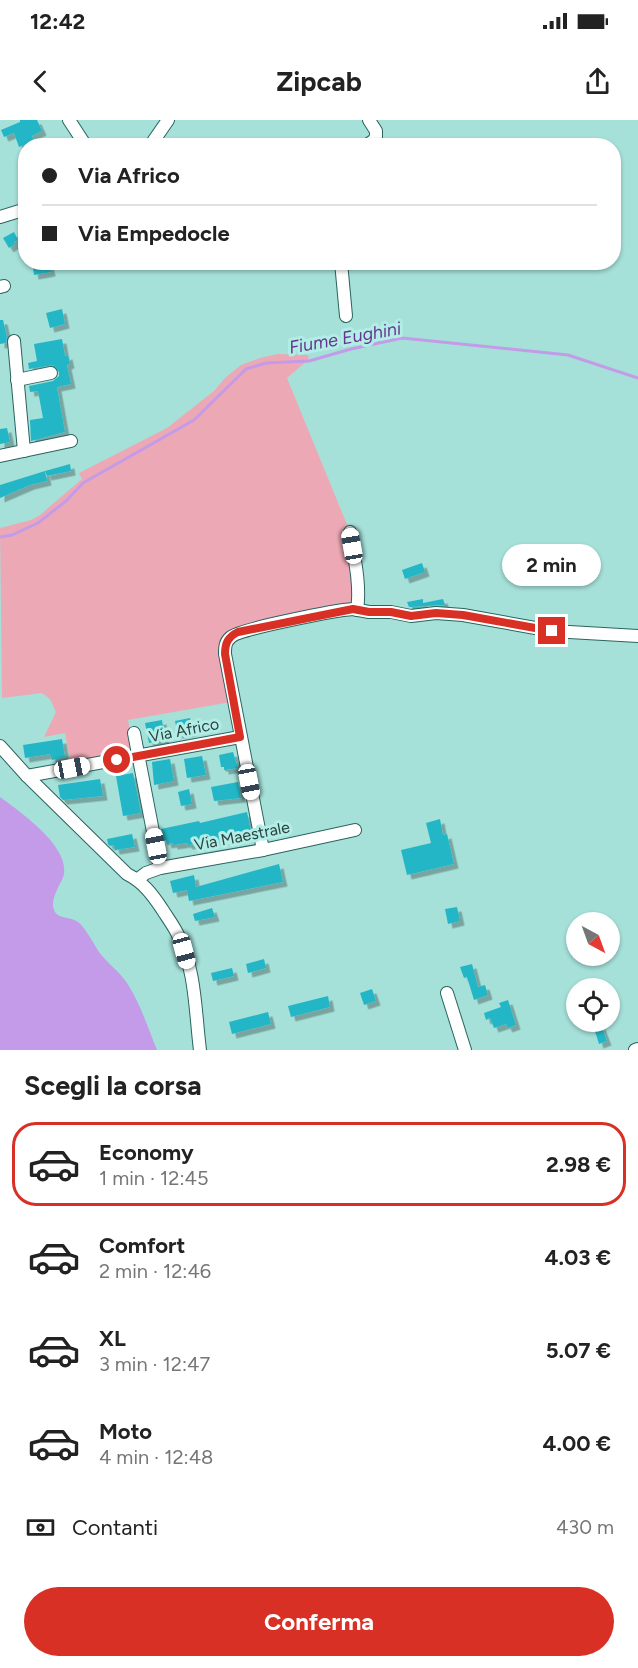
<!DOCTYPE html>
<html lang="it">
<meta charset="utf-8">
<style>
:root{--surface:#fff;--page:#f6f6f6;--text:#222;--muted:#767676;--line:#e0e0e0;--accent:#d93025}
body{margin:0;font-family:Figtree,sans-serif;background:var(--page);color:var(--text);height:100vh;display:flex;flex-direction:column;font-size:22px;white-space:nowrap}
*{box-sizing:border-box;margin:0}
p{font-size:20px;color:var(--muted)}
.icon{flex:none;width:33px;height:33px;fill:none;stroke:currentColor;stroke-width:2;stroke-linecap:round;stroke-linejoin:round}
.map{position:relative;height:930px;overflow:hidden}
.sheet{display:flex;flex-direction:column;background:var(--surface);flex:1}
.sheet>*{flex:none}
.banner{position:absolute;left:18px;top:18px;width:603px;height:132px;border-radius:24px;box-shadow:0 2px 4px #0004;display:grid;align-content:center;height:132px;padding:0 24px;background:var(--surface)}
.needle{width:39px;rotate:139deg}
.buttons{position:absolute;left:566px;top:792px;display:grid;gap:12px}
.buttons a{display:grid;place-items:center;width:54px;height:54px;border-radius:50%;background:var(--surface);box-shadow:0 2px 4px #0004;font-size:30px}
.end{position:absolute;width:27px;height:27px;margin:-14px;border:8px solid #d93025;background:#fff;box-shadow:0 0 0 3px #fff}
.from{border-radius:50%}
.bubble{position:absolute;height:42px;border-radius:21px;background:var(--surface);box-shadow:0 2px 4px #0004;font-size:20px;font-weight:700;line-height:42px;text-align:center}
.car{position:absolute;width:18px;height:36px;margin:-18px -9px;border-radius:8px;box-shadow:0 0 4px 2px #0007;background:linear-gradient(#fff 24%,#345 0 40%,#fff 0 76%,#345 0 86%,#fff 0)}
.banner b{display:flex;align-items:center;gap:21px;height:57px;font-size:22px}
.banner b+b{border-top:2px solid var(--line)}
.banner i{width:15px;height:15px;background:var(--text)}
ul{padding:0;list-style:none}
li{display:flex;align-items:center;gap:18px;height:84px;margin:0 12px 9px;padding:0 12px;border:3px solid transparent;border-radius:24px}
li div{flex:1}
li b{display:block;font-size:22px}
li em{font-style:normal;font-weight:700}
li.selected{border-color:var(--accent)}
li>.icon{width:54px;height:54px;stroke-width:1.5}
h2{padding:0 24px;font-size:27px;line-height:72px}
.pay{display:flex;align-items:center;gap:15px;height:66px;padding:0 24px;font-size:22px}
.pay p{margin-inline-start:auto}
.button{display:flex;gap:12px;margin-top:auto;padding:12px 24px}
.button a{flex:1;height:69px;border-radius:36px;background:var(--accent);color:#fff;font-size:24px;font-weight:700;line-height:69px;text-align:center}
.status{display:flex;justify-content:space-between;align-items:center;height:42px;padding:0 30px;background:var(--surface);direction:ltr}
.status svg{height:16px;fill:currentColor}
header{display:flex;justify-content:space-between;align-items:center;height:78px;padding:0 24px;background:var(--surface);font-size:27px;font-weight:700}
.map>svg:first-child{display:block}
.green{fill:#eca9b5}
.water{fill:#c39be8}
.lines{fill:none;stroke-linecap:round;stroke-linejoin:round}
.stream{stroke:#c39be8;stroke-width:3}
.building{fill:#24b6c7;filter:url(#shadow)}
.minor-casing{stroke:#2a645e;stroke-width:14}
.minor{stroke:#fff;stroke-width:12}
.route{stroke:#d93025;stroke-width:8}
.labels{text-anchor:middle;dominant-baseline:central;stroke-width:6;stroke-linejoin:round;paint-order:stroke}
.street-label{font-size:16px;fill:#29413f;stroke:#b2ede6}
.water-label{font-size:18px;font-style:italic;fill:#67358f;stroke:#b2ede6}
</style>
<div class="status"><b>12:42</b><svg viewBox="0 0 49 12"><path d="M0 12V9h3v3zM5 12V6h3v6zM10 12V3h3v9zM15 12V0h3v12zM26 1h20v11H26zM47 4h2v5h-2z"/></svg></div>
<header><svg class="icon" aria-label="back" viewBox="0 0 24 24"><path d="M15 5l-7 7 7 7"/></svg>Zipcab<svg class="icon" aria-label="share" viewBox="0 0 24 24"><path d="M12 15V3M7 8l5-5 5 5M5 13v7h14v-7"/></svg></header>
<div class="map">
<svg width="638" height="930" viewBox="0 0 638 930">
<defs>
<filter id="shadow"><feDropShadow dx="4.5" dy="4.5" stdDeviation="0" flood-color="#0004"/></filter>
</defs>
<rect width="100%" height="100%" fill="#a5e0d9"/>
<path class="green" d="M278,234L308,235L309,239L287,258L348,407L354,460L353,481L350,486L229,514L231,582L128,600L134,632L71,645L65,613L44,617L56,592L50,579L42,573L2,578L0,408L31,400L40,395L82,359L79,353L167,308L214,271L225,258L241,245L260,238Z"/>
<path class="water" d="M0,677C20,692 76,730 62,760C58,767 50,782 54,790C58,800 70,796 78,802C84,806 94,824 99,832C107,843 119,851 127,863C140,883 148,908 157,930H0Z"/>
<g class="lines">
<path class="stream" d="M0,417L12,415L38,403L66,381L83,363L194,300L246,249L266,243L309,241L351,229L402,218L568,235L638,258"/>
</g>
<g class="building">
<path d="M20,0H37L42,11L32,16L34,21L19,27L14,13L4,17L1,10L20,2Z"/>
<path d="M14,112L18,120L14,122L15,124L9,128L3,118Z"/>
<path d="M32,142H49L51,152L34,155Z"/>
<path d="M62,189L65,204L50,208L46,193Z"/>
<path d="M0,200H3L7,217L6,223L0,224Z"/>
<path d="M62,219L65,236L68,235L70,244L67,245L71,264L57,267L65,312L31,321L30,300L43,298L38,271L30,272L29,266L53,261L59,256V252L53,245L29,249L28,243L37,241L34,224Z"/>
<path d="M7,308L10,322L0,324V309Z"/>
<path d="M70,344L71,351L47,356L45,351Z"/>
<path d="M45,351L47,361L30,365L0,378V365Z"/>
<path d="M422,443L425,452L405,459L402,450Z"/>
<path d="M423,479V483L443,479L445,485L409,487L407,482Z"/>
<path d="M190,598L192,612L178,614L175,601Z"/>
<path d="M162,600L165,620L149,623L145,603Z"/>
<path d="M62,619L65,637L52,640L50,634L25,638L23,625Z"/>
<path d="M233,632L238,648L224,650V647H221L219,635Z"/>
<path d="M202,636L206,655L187,658L184,639Z"/>
<path d="M170,639L174,661L154,665L152,642Z"/>
<path d="M133,653L141,693L123,696L116,656Z"/>
<path d="M100,659L103,676L63,680L60,677L58,665Z"/>
<path d="M238,662L241,678L214,681L211,667Z"/>
<path d="M189,669L192,684L181,686L178,672Z"/>
<path d="M247,692L251,712L227,716V719L188,725L187,723L173,725V723L167,724L166,720L163,721L161,709L199,701L200,703Z"/>
<path d="M440,699L443,715L447,714L454,744L407,755L401,730L431,723L426,703Z"/>
<path d="M132,714L135,727L115,730L114,725L110,726L108,724L107,719Z"/>
<path d="M279,744L283,762L189,781L187,770L173,773L170,761L194,755L196,767Z"/>
<path d="M457,787L460,801L448,804L445,789Z"/>
<path d="M212,788L215,797L195,801L193,794Z"/>
<path d="M264,839L266,848L248,853L246,844Z"/>
<path d="M472,844L478,867L485,865L488,875L474,880L467,857L464,858L460,847Z"/>
<path d="M232,848L234,856L213,861L211,853Z"/>
<path d="M372,869L376,881L364,885L360,873Z"/>
<path d="M328,876L330,887L291,897L288,886Z"/>
<path d="M508,880L516,905L508,908L506,904L494,908L490,898L486,900L484,893L501,887L499,883Z"/>
<path d="M268,892L271,904L232,914L229,902Z"/>
<path d="M601,905L607,921L599,924L594,908Z"/>
</g>
<g class="lines">
<defs>
<g id="minor">
<path d="M69,0L86,26"/>
<path d="M150,26L168,0"/>
<path d="M365,26L373,21L376,17V11L369,0"/>
<path d="M0,97L26,89"/>
<path d="M341,142L346,196"/>
<path d="M0,167L4,166"/>
<path d="M14,221L24,331"/>
<path d="M17,260L51,253"/>
<path d="M0,336L71,321"/>
<path d="M350,412C354,436 361,465 357,490"/>
<path d="M134,613L160,748"/>
<path d="M0,626L27,656L127,754C143,762 152,774 162,789C167,797 173,805 177,813C196,849 195,891 200,930"/>
<path d="M27,656L240,617"/>
<path d="M263,730L225,534C225,527 225,522 231,517C239,509 337,490 353,489L369,492H391L411,496L436,493L463,495L552,511L638,516"/>
<path d="M138,759L146,753L160,748L263,730L355,710"/>
<path d="M447,873L465,930"/>
<path d="M635,930L638,929"/>
</g>
</defs>
<use href="#minor" class="minor-casing"/>
<use href="#minor" class="minor"/>
</g>
<g class="lines">
<path class="route" d="M117,640L240,617L225,534C225,523 228,517 238,512L353,489L369,492H391L411,496L436,493L463,495L552,511"/>
</g>
<g class="labels">
<g class="street-label">
<text transform="translate(184 610) rotate(-11)">Via Africo</text>
<text transform="translate(242 716) rotate(-11)">Via Maestrale</text>
</g>
<g class="water-label">
<text transform="translate(345 218) rotate(-10)">Fiume Eughini</text>
</g>
</g>
</svg>
<div class="buttons">
<a><svg class="needle" viewBox="-14 -14 28 28"><path d="M0-13l5 13h-10z" fill="#e53935"/><path d="M0 13l5-13h-10z" fill="#767676"/></svg></a>
<a><svg class="icon" aria-label="locate" viewBox="0 0 24 24"><circle cx="12" cy="12" r="6"/><path d="M12 2v4M12 18v4M2 12h4M18 12h4"/></svg></a>
</div>
<i class="end from" style="left:117px;top:640px"></i>
<i class="end" style="left:552px;top:511px"></i>
<div class="bubble" style="left:502px;top:424px;width:99px">2 min</div>
<i class="car" style="left:352px;top:426px;rotate:350deg"></i>
<i class="car" style="left:72px;top:648px;rotate:79deg"></i>
<i class="car" style="left:249px;top:662px;rotate:169deg"></i>
<i class="car" style="left:156px;top:726px;rotate:349deg"></i>
<i class="car" style="left:184px;top:831px;rotate:165deg"></i>
<div class="banner">
<b><i class="from"></i>Via Africo</b>
<b><i></i>Via Empedocle</b>
</div>
</div>
<section class="sheet">
<h2>Scegli la corsa</h2>
<ul>
<li class="selected"><svg class="icon" aria-label="car" viewBox="0 0 24 24"><path d="M5 17H2v-5l4-1 3-4h7l3 4 3 1v5h-3M9 17h6M6 11h13"/><circle cx="7" cy="17" r="2"/><circle cx="17" cy="17" r="2"/></svg><div><b>Economy</b><p>1 min · 12:45</p></div><em>2.98 €</em></li>
<li><svg class="icon" aria-label="car" viewBox="0 0 24 24"><path d="M5 17H2v-5l4-1 3-4h7l3 4 3 1v5h-3M9 17h6M6 11h13"/><circle cx="7" cy="17" r="2"/><circle cx="17" cy="17" r="2"/></svg><div><b>Comfort</b><p>2 min · 12:46</p></div><em>4.03 €</em></li>
<li><svg class="icon" aria-label="car" viewBox="0 0 24 24"><path d="M5 17H2v-5l4-1 3-4h7l3 4 3 1v5h-3M9 17h6M6 11h13"/><circle cx="7" cy="17" r="2"/><circle cx="17" cy="17" r="2"/></svg><div><b>XL</b><p>3 min · 12:47</p></div><em>5.07 €</em></li>
<li><svg class="icon" aria-label="car" viewBox="0 0 24 24"><path d="M5 17H2v-5l4-1 3-4h7l3 4 3 1v5h-3M9 17h6M6 11h13"/><circle cx="7" cy="17" r="2"/><circle cx="17" cy="17" r="2"/></svg><div><b>Moto</b><p>4 min · 12:48</p></div><em>4.00 €</em></li>
</ul>
<div class="pay"><svg class="icon" aria-label="cash" viewBox="0 0 24 24"><path d="M3 7h18v10H3z"/><circle cx="12" cy="12" r="2"/></svg>Contanti<p>430 m</p></div>
<div class="button"><a>Conferma</a></div>
</section>
